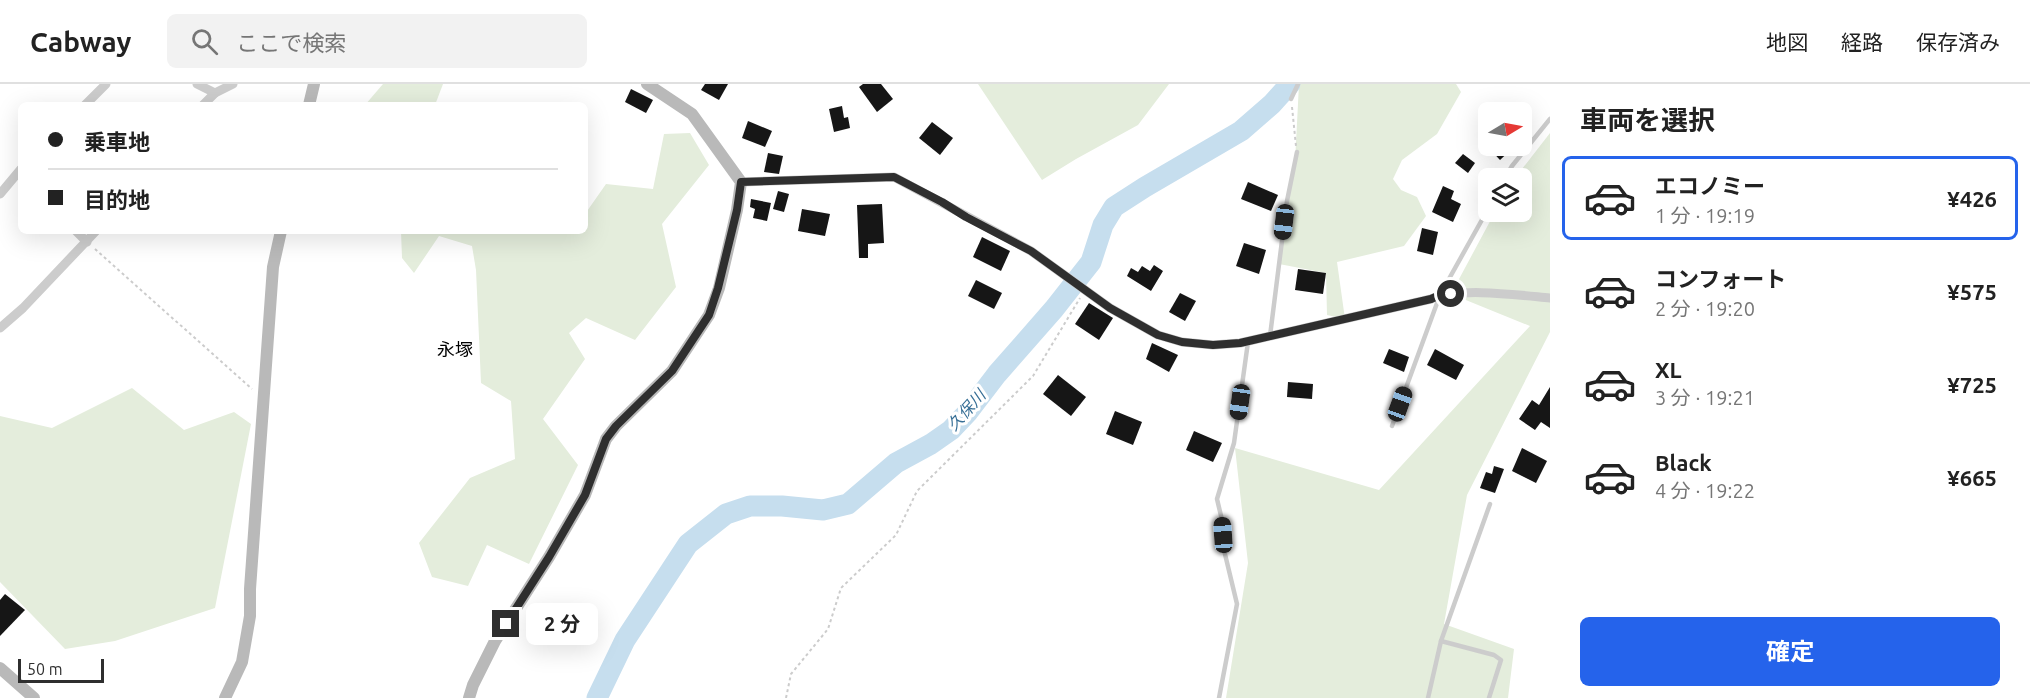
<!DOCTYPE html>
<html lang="ja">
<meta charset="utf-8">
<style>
:root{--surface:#fff;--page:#f2f2f2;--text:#222;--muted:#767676;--line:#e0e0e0;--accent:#2563eb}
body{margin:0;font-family:Ubuntu,"Noto Sans JP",sans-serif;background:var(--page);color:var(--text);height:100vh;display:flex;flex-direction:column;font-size:22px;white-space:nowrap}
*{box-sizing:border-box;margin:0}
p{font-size:20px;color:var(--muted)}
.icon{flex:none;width:33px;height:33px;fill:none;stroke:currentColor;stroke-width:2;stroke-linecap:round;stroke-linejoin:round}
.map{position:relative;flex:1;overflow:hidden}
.panel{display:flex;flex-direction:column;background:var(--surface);width:480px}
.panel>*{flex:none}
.guide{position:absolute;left:18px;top:18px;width:570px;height:132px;border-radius:9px;box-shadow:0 6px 24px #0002;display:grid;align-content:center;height:132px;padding:0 30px;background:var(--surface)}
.needle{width:39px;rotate:80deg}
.buttons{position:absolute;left:1478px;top:18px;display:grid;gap:12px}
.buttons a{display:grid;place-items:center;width:54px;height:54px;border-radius:9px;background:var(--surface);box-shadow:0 6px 24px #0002;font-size:30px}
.scale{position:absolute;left:18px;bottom:15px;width:86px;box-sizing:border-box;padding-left:6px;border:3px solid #2f2f2f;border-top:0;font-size:16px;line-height:21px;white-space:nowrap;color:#2f2f2f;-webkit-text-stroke:4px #fff;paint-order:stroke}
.end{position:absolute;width:27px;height:27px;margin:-14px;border:8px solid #2f2f2f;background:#fff;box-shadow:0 0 0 3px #fff}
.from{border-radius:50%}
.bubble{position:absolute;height:42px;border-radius:9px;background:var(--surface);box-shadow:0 6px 24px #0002;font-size:20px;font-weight:700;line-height:42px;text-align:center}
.car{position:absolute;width:18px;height:36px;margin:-18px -9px;border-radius:8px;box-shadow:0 0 4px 2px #0007;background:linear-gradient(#222 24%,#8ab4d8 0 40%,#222 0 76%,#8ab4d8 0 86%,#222 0)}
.guide b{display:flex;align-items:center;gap:21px;height:57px;font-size:22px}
.guide b+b{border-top:2px solid var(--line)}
.guide i{width:15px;height:15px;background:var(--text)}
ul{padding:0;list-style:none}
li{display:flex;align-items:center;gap:18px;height:84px;margin:0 12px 9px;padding:0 18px;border:3px solid transparent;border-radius:9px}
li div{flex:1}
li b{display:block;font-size:22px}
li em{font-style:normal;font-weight:700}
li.on{border-color:var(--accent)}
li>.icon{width:54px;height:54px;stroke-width:1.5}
h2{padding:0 30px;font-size:27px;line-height:72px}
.primary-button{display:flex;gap:12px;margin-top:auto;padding:12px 30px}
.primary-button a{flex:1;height:69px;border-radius:9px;background:var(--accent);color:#fff;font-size:24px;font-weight:700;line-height:69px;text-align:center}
header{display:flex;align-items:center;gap:36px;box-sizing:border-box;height:84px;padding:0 30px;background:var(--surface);border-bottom:2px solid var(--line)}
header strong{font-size:28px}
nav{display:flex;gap:33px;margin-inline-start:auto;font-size:21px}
.search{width:420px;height:54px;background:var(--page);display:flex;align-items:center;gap:15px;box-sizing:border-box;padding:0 21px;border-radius:9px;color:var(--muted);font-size:22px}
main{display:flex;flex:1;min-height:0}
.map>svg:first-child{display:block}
.green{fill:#e4eddc}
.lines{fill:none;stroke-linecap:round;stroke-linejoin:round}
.river{stroke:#c6deee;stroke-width:21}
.building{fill:#161616}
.path{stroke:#ccc;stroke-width:2;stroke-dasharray:3 3;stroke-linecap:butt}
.lane{stroke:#ccc;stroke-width:4.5}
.street{stroke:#ccc;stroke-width:9}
.secondary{stroke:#b9b9b9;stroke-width:12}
.route{stroke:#2f2f2f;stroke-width:8}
.labels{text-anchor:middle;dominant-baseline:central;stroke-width:6;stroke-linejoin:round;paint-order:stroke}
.water-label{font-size:16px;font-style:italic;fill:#376f96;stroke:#fff}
.quarter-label{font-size:18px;fill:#000;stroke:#fff}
</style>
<header>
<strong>Cabway</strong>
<div class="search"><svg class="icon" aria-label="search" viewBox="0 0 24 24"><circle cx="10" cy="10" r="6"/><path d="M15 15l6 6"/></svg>ここで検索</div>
<nav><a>地図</a><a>経路</a><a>保存済み</a></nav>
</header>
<main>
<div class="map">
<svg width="1550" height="614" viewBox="0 0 1550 614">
<rect width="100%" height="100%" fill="#fff"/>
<g class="green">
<path d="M383,0H443L435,21H365Z"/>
<path d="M978,0H1169L1138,41L1076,75L1042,96Z"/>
<path d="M1299,0H1456L1461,8L1437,50L1402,76L1393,95L1401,106L1417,113L1426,132L1404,162L1337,178L1345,235L1327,231L1326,189L1279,180L1295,78Z"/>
<path d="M690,49L709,81L662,140L676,203L635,256L586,234L569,249L585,275L543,335L578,381L529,480L487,461L468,502L432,493L419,459L470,394L515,375L511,317L481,299L476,186L472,162L439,152L414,189L402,174L401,147H585V130L606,100L653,105L664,50Z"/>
<path d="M1550,49V248L1467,411L1444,540L1514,565L1508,614H1226L1248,479L1235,364L1379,406L1530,242L1451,210L1495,128H1521V94H1515Z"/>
<path d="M132,304L184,346L234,328L251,340L215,524L115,557L65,565L0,498V332L52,344Z"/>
</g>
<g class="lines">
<path class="river" d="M597,614L625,556L688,460L726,430L750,422H782L823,426L848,420L896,379L931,360L951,346L968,328L997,290L1054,225L1091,178L1103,141L1114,123L1145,103L1241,47L1272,20L1290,0"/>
</g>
<g class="building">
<path d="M705,0H728L719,16L701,6Z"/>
<path d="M863,0H881L893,15L877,28L859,3Z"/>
<path d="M631,5L653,16L646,29L625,18Z"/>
<path d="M842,22L844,34L848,33L850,44L834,48L829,25Z"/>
<path d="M748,37L772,47L765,63L742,54Z"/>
<path d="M932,38L953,54L940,71L919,54Z"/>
<path d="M1487,62H1515L1500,76Z"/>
<path d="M768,69L783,72L779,90L764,88Z"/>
<path d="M1463,70L1475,79L1468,89L1455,79Z"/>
<path d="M1248,98L1278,111L1271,127L1241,115Z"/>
<path d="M1443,102L1454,107L1451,115L1461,120L1453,138L1432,128Z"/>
<path d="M778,107L789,110L784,128L773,125Z"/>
<path d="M751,115L771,119L767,137L753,134L755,125L750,123Z"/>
<path d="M882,120L884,159L868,160V174H859L857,121Z"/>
<path d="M802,125L830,130L825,152L798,147Z"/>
<path d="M1422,144L1438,148L1433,171L1417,167Z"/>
<path d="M982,153L1010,167L1001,187L973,173Z"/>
<path d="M1244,159L1266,166L1259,190L1236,182Z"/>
<path d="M1154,181L1163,187L1151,207L1127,192L1131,184L1138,188L1142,182L1150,187Z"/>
<path d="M1298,185L1326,189L1323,210L1295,206Z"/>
<path d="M976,196L1002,209L994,225L968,212Z"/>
<path d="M1180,209L1196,217L1185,237L1169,228Z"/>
<path d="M1089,219L1113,234L1099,256L1075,240Z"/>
<path d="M1152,259L1178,271L1169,288L1146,275Z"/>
<path d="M1389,265L1409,273L1404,288L1383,279Z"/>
<path d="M1435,265L1464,281L1456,296L1427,281Z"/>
<path d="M1058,291L1086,313L1071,332L1043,310Z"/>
<path d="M1288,298L1313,300L1312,315L1287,313Z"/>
<path d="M1550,303V344L1541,338L1535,346L1519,335L1532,316L1539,321Z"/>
<path d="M1115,327L1142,338L1133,361L1106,350Z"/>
<path d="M1194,347L1222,359L1213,378L1186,366Z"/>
<path d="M1522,364L1547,377L1536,399L1512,387Z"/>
<path d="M1494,382L1504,385L1495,409L1480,404L1486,388L1492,390Z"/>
<path d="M5,510L25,526L0,552V516Z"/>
</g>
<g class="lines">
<g class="path">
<path d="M1292,23L1296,62"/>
<path d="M95,165L252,305"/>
<path d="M786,614L791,590L828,545L841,504L896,451L917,407L1033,292L1080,214"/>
</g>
<g class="lane">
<path d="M1291,15L1298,0"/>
<path d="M1505,94L1512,82L1550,35"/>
<path d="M1270,252L1287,117L1297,68"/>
<path d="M1392,342L1440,211L1488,125"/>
<path d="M1441,557L1494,571L1501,576L1489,614"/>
<path d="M1219,614L1237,520L1224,466L1222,436L1217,415L1234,359L1248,258"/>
<path d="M1428,614L1441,557L1490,420"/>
</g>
<g class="street">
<path d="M197,0L215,9"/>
<path d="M85,21L106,0"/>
<path d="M203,21L215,9L233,0"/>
<path d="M741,98L894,93L1031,167L1110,224L1158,251L1182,258L1213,261L1240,259L1431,215C1459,203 1518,211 1550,214"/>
<path d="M0,110L21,85"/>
<path d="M76,147L87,158"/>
<path d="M0,244L23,224L96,147"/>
</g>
<g class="secondary">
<path d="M309,21L314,0"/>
<path d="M0,584L34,614"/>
<path d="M225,614L242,578L250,532V505L273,183L281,147"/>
<path d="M469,614L473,601L495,557L549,473L585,411L606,355L616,342L672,287L709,231L719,204L737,126L741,98L692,30L647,0"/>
</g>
</g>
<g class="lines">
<path class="route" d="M506,540L549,473L585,411L606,355L616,342L672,287L709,231L718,204L737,126L741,98L894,93L942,118L966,133L1031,167L1110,224L1158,251L1182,258L1213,261L1240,259L1431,215L1440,211L1451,210"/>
</g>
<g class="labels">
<g class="water-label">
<text transform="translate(966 326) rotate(-48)">久保川</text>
</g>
<g class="quarter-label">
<text x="455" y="265">永塚</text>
</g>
</g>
</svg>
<div class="buttons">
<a><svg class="needle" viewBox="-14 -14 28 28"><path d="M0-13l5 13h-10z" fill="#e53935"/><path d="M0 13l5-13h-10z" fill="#767676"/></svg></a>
<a><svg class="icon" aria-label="layers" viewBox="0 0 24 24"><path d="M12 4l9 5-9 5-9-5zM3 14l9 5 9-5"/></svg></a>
</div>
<div class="scale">50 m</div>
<i class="end from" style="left:1451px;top:210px"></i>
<i class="end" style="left:506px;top:540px"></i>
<div class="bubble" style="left:526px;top:519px;width:72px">2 分</div>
<i class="car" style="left:1284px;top:138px;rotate:187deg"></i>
<i class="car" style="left:1240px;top:318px;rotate:188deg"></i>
<i class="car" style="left:1400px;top:320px;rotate:20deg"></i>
<i class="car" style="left:1223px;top:451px;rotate:356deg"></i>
<div class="guide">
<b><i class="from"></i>乗車地</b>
<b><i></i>目的地</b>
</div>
</div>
<section class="panel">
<h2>車両を選択</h2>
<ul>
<li class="on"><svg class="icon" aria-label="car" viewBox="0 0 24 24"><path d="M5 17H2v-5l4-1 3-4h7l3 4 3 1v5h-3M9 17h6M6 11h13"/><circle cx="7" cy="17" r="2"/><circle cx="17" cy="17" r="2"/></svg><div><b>エコノミー</b><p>1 分 · 19:19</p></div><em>¥426</em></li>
<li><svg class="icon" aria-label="car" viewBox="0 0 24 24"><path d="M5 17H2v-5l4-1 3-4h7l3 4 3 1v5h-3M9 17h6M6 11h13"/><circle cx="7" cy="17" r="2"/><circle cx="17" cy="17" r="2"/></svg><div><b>コンフォート</b><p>2 分 · 19:20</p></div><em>¥575</em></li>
<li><svg class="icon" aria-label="car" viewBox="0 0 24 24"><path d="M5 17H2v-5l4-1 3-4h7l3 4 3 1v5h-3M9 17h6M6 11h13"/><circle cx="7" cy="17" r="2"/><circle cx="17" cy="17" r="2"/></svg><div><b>XL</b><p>3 分 · 19:21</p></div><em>¥725</em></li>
<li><svg class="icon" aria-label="car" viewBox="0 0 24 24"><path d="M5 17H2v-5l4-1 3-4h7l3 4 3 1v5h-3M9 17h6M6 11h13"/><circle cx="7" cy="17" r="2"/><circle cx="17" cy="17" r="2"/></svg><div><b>Black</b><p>4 分 · 19:22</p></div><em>¥665</em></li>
</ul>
<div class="primary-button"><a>確定</a></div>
</section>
</main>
